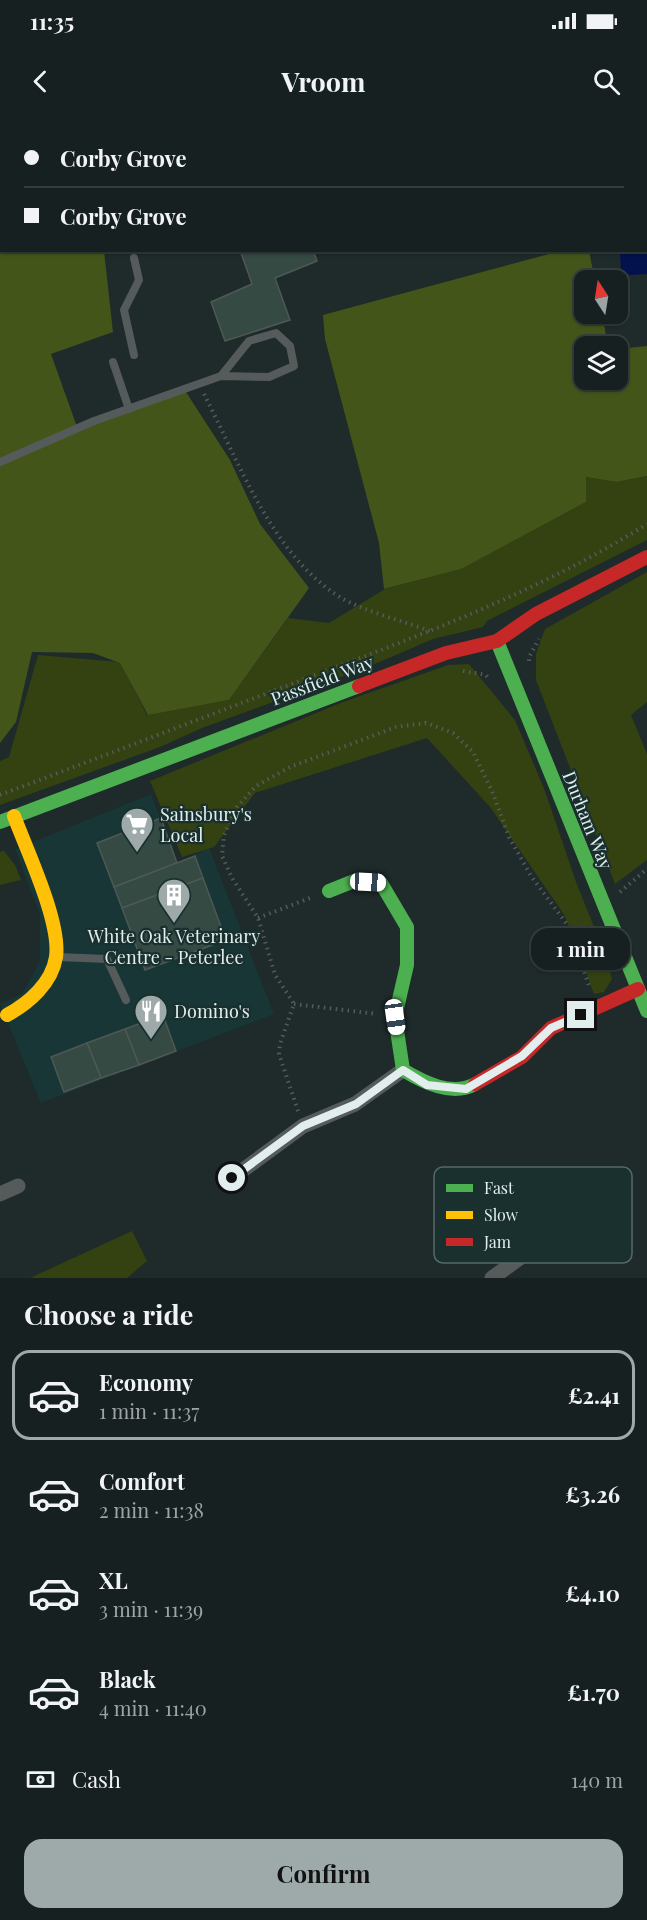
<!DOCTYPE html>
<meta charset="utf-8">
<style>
:root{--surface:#162020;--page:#232d2d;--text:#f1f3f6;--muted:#9ea3a5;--line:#353e3e;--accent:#9daaa9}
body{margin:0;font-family:"Playfair Display",serif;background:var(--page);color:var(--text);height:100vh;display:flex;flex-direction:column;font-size:22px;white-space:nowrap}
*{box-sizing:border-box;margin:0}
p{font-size:20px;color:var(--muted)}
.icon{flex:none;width:33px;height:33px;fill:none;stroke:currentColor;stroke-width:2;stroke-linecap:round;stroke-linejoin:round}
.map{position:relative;height:1158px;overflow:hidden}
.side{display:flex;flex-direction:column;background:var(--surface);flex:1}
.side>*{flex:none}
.top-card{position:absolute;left:0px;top:0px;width:648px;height:132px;box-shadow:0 2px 4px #0004,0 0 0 2px var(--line);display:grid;align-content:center;height:132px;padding:0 24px;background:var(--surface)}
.needle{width:39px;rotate:348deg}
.tools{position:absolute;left:574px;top:150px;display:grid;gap:12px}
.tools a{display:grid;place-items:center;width:54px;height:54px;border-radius:12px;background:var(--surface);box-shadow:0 2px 4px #0004,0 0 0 2px var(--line);font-size:30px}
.end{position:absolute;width:27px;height:27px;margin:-14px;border:8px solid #e1eeed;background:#111;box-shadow:0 0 0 3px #111}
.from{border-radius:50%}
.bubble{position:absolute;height:42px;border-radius:18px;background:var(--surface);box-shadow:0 2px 4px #0004,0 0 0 2px var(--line);font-size:20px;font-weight:700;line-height:42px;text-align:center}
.car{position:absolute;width:18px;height:36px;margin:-18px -9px;border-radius:8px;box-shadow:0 0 4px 2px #0007;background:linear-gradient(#fff 24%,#345 0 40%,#fff 0 76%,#345 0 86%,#fff 0)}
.top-card b{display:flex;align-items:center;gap:21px;height:57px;font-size:22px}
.top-card b+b{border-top:2px solid var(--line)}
.top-card i{width:15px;height:15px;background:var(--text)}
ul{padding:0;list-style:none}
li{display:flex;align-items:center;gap:18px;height:90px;margin:0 12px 9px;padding:0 12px;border:3px solid transparent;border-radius:18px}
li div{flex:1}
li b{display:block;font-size:22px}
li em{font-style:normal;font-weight:700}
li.active{border-color:var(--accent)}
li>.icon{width:54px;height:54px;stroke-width:1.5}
h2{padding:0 24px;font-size:27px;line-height:72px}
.pay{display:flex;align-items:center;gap:15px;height:66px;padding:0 24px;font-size:22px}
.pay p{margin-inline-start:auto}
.primary-button{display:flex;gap:12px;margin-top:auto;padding:12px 24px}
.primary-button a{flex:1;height:69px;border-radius:18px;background:var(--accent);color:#111;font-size:24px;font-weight:700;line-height:69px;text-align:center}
.status{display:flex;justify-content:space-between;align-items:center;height:42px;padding:0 30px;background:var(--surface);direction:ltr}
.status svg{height:16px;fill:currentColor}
header{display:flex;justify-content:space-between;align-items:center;height:78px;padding:0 24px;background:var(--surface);font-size:27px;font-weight:700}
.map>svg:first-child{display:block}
.built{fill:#173635}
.green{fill:#344110}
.forest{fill:#44551a}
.water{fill:#03114c}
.building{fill:#344a43;stroke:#4e5855;stroke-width:1.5}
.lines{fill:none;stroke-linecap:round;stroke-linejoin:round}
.path{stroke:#545b5b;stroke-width:4;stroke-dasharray:1.5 4.5;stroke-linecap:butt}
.lane{stroke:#555a5b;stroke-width:8}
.street{stroke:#555a5b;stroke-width:15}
.fast{stroke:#4caf50;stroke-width:14}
.slow{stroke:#ffc107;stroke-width:14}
.jam{stroke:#c62828;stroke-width:14}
.route{stroke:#e1eeed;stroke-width:8}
.labels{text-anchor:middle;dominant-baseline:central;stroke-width:4.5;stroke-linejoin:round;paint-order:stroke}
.street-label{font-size:18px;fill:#e1eeed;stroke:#19302f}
.poi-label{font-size:18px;fill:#e1eeed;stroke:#19302f;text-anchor:start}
.key{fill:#19302f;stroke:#556968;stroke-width:1.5}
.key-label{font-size:16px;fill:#e1eeed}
</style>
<div class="status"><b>11:35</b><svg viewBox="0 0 49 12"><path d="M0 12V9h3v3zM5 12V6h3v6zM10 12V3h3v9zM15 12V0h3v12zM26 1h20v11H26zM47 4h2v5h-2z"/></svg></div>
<header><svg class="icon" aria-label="back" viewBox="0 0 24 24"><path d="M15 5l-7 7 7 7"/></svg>Vroom<svg class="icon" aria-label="search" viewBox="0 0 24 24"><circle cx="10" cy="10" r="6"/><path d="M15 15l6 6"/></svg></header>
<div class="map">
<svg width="647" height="1158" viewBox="0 0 647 1158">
<rect width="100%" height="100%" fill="#1e2b2a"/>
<path class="built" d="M151,674L177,743L209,728L274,894L41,983L0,884L22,874L40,841V795L15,729Z"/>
<g class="green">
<path d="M647,356V420L487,501L483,507L433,519L363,549L202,608L160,627L0,685V641L9,637L38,535L120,542L147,595L229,580L288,498L329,503L385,469L460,449L586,382V357L618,362Z"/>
<path d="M647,452V582L631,595L647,634V740L615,764L536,560V534L545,509Z"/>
<path d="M469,544L515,600L545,671L576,762L606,837L612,859L604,872L594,874L565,796L490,687L427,618L255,673L214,727L182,737L150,661L343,582L448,545Z"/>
<path d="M4,731L15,745L21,760L0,765V732Z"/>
<path d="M132,1111L147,1141L127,1158H30Z"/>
</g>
<g class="forest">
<path d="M0,0H136L2,2V130L104,131L113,212L51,234L77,307L184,269L230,340L260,404L309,468L229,580L148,595L120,543L93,533L32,532L16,602L0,623Z"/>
<path d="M302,0H474L302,2Z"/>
<path d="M564,130L589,131L595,160H585V194H602L608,226H585V260H618V229L647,226V356L617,362L586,357V382L461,449L384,469L379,423L325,219L323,195Z"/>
</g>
<path class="water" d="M647,5V154L630,155L621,150L620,131L646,130Z"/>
<g class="building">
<path d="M240,130H313L317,141L275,158L290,200L225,221L211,182L252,164Z"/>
<path d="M161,698L177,743L114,767L97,723Z"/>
<path d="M195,736L203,758L122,788L114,767Z"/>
<path d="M203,758L226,820L145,850L122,788Z"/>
<path d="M163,895L176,931L139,945L125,909Z"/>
<path d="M125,909L139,945L101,958L87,923Z"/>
<path d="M87,923L101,958L64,972L51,937Z"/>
</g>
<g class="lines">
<g class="path">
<path d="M204,274C239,342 272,435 340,477C362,491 404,501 430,511"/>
<path d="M529,541V537L539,519"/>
<path d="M463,551L486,555L489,559"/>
<path d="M0,675C106,635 212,594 318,554C431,511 544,469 647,404"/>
<path d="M620,772L647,749"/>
<path d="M258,798L310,778"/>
<path d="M294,884L377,894"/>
<path d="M298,991L279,934L280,924L294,884L275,855L258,798L232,758L222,736L224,715L237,687L256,666L290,647L396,607L426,603L453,613L473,632L492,671L509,717L531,756L566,803L590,868"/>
</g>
<g class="lane">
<path d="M134,235L124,190L139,160L134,138"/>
<path d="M113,242L129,289"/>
<path d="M0,342L94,301L221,256L269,257L294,246L290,226L276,213L249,221L221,256"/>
<path d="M58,837L107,839L126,880"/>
</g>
<g class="street">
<path d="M232,1058L303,1006L355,984L403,950"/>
<path d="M0,1074L18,1066"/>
<path d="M564,1106L585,1119"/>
<path d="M492,1158L564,1106L559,1073"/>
</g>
<g class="fast">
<path d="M497,521L647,891"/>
<path d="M0,702L359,566"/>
<path d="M329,771L354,761L381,763L407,807V845L395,897L403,950C423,962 452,977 475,964"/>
</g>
<path class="slow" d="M7,895C29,883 52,863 56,837C61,802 27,731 14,696"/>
<g class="jam">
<path d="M359,566L446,533L497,521L536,494L647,437"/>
<path d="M475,964L522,937L551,908L638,869"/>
</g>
</g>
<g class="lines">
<path class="route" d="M232,1058L303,1006L356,984L403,950L427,965L466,969L522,936L551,908L581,895"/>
</g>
<defs>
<symbol id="supermarket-pin" viewBox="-11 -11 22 30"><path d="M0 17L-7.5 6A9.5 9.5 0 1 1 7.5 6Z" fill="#9daaa9" stroke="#19302f"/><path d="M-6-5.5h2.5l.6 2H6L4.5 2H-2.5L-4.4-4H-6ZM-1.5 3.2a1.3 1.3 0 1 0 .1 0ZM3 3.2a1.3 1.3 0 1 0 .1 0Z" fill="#fff"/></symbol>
<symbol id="building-pin" viewBox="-11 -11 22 30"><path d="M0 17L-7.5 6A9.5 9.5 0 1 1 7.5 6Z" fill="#9daaa9" stroke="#19302f"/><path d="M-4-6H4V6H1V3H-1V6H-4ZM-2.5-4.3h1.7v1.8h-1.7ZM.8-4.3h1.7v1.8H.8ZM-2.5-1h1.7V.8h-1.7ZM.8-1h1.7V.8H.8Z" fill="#fff"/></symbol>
<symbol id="restaurant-pin" viewBox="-11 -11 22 30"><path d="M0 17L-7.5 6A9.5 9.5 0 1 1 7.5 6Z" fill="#9daaa9" stroke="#19302f"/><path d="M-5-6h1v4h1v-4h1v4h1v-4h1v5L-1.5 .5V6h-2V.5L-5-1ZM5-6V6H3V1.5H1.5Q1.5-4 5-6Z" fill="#fff"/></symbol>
</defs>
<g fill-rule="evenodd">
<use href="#supermarket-pin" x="118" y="685" width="38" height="52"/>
<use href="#building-pin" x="155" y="756" width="38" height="52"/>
<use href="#restaurant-pin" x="132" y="872" width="38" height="52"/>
</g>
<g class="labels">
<g class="street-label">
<text transform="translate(322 560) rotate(-21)">Passfield Way</text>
<text transform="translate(588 700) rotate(68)">Durham Way</text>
</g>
<g class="poi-label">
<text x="160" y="694">Sainsbury's<tspan x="160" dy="21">Local</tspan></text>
<text x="174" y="816" text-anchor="middle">White Oak Veterinary<tspan x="174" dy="21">Centre - Peterlee</tspan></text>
<text x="174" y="891">Domino's</text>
</g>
</g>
<rect x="434" y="1047" width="198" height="96" rx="9" class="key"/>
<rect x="446" y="1064" width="27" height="8" fill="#4caf50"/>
<rect x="446" y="1091" width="27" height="8" fill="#ffc107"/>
<rect x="446" y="1118" width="27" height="8" fill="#c62828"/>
<g class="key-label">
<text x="484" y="1074">Fast</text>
<text x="484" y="1101">Slow</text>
<text x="484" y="1128">Jam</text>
</g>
</svg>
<div class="tools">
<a><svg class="needle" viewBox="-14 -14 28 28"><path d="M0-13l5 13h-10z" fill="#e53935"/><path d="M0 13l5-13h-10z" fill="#9ea3a5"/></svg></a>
<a><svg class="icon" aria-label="layers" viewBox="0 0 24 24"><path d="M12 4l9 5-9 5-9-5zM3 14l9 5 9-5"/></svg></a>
</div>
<i class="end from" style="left:232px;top:1058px"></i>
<i class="end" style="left:581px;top:895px"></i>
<div class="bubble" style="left:531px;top:808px;width:99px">1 min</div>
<i class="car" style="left:368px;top:762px;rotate:93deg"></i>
<i class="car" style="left:395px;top:897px;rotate:172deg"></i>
<div class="top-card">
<b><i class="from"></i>Corby Grove</b>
<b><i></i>Corby Grove</b>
</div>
</div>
<section class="side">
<h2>Choose a ride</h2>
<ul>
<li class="active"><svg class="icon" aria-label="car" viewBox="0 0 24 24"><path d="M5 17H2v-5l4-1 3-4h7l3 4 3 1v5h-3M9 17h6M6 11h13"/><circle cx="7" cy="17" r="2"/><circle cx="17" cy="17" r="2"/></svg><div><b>Economy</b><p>1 min · 11:37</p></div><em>£2.41</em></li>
<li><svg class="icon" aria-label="car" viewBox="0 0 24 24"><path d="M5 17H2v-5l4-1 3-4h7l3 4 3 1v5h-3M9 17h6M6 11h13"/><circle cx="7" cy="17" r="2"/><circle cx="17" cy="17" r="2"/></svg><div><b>Comfort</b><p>2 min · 11:38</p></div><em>£3.26</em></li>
<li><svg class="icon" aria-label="car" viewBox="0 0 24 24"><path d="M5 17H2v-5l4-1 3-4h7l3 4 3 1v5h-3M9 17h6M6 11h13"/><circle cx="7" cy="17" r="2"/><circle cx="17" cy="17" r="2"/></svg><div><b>XL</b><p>3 min · 11:39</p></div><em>£4.10</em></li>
<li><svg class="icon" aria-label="car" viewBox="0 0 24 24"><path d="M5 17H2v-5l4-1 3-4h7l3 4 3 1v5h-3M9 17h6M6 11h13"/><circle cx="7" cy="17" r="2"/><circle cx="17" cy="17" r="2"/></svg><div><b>Black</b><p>4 min · 11:40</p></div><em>£1.70</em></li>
</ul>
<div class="pay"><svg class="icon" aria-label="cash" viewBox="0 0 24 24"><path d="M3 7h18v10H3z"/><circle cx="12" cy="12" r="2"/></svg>Cash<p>140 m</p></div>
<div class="primary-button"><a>Confirm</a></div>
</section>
